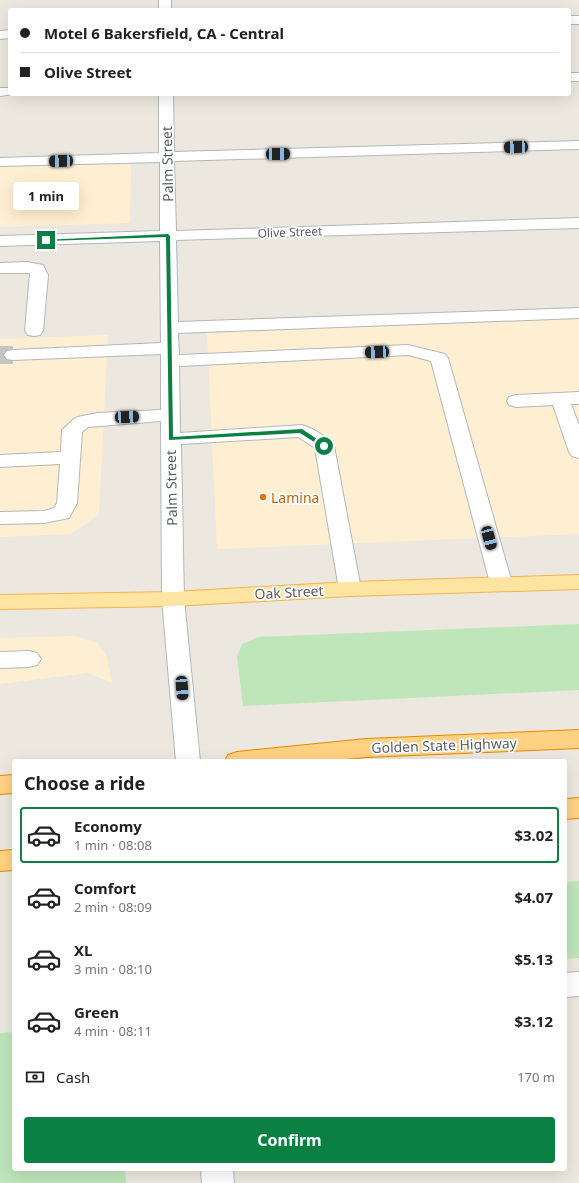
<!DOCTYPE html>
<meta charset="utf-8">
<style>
:root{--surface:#fff;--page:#f2f2f2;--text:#222;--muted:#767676;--line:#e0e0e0;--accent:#0b8043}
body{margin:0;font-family:"Noto Sans",sans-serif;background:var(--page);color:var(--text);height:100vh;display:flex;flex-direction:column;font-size:15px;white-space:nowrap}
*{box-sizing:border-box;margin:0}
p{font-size:13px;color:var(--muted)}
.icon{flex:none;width:22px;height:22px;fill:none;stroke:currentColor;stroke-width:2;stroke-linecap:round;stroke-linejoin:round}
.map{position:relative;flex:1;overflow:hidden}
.details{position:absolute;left:12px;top:759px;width:555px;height:412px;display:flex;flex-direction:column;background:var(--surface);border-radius:4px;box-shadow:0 4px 16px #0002}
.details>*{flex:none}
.guide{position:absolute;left:8px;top:8px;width:563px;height:88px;border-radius:4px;box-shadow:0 4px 16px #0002;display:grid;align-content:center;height:88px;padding:0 12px;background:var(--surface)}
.end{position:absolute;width:18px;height:18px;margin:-9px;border:5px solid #0b8043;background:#fff;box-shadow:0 0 0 2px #fff}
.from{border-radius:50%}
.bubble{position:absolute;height:28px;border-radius:4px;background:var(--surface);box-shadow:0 4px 16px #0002;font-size:13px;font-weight:700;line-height:28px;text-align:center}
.car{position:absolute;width:12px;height:24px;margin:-12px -6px;border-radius:5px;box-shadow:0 0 3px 1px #0007;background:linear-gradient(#222 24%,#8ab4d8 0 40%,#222 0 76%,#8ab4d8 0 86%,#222 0)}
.guide b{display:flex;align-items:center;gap:14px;height:38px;font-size:15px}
.guide b+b{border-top:1px solid var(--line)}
.guide i{width:10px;height:10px;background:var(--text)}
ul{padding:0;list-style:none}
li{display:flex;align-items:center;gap:12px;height:56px;margin:0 8px 6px;padding:0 4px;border:2px solid transparent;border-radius:4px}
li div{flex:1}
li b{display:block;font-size:15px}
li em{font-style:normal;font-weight:700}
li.selected{border-color:var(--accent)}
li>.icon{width:36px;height:36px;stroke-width:1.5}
h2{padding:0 12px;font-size:18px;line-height:48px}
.pay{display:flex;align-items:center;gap:10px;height:44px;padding:0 12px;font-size:15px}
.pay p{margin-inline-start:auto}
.action{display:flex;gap:8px;margin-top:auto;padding:8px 12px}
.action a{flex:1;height:46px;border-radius:4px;background:var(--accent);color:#fff;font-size:16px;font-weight:700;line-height:46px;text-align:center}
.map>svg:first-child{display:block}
.commercial{fill:#feefd2}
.green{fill:#bfe5ba}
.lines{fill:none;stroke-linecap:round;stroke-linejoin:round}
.minor-tunnel{stroke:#c7c5c0;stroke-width:18;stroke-dasharray:18 8;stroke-linecap:butt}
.minor-casing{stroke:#b2b7bb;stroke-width:2}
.major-casing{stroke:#f4b450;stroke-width:2}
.highway-casing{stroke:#eb8700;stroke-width:2}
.minor{fill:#fff;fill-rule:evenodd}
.major{fill:#ffe5a1;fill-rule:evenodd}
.highway{fill:#ffd283;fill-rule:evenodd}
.route{fill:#0b8043}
.food-dot{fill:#e8710a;stroke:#fff;stroke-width:1.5}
.labels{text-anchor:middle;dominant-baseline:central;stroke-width:3.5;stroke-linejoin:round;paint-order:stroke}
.far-street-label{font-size:12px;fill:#585d61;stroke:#fff}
.street-label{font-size:14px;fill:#585d61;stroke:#fff}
.food-label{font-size:14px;fill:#c56008;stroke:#fff;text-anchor:start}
</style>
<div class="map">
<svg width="579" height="1183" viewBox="0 0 579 1183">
<rect width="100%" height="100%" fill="#ece8df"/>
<g class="commercial">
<path d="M131,162L130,223L0,227V166Z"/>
<path d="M579,319V534L217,549L207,332Z"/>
<path d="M108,335L99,515L70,534L0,537V339Z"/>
<path d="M75,636L98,643L107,657L112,683L88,673L0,684V638Z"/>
</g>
<g class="green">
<path d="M579,624V690L243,706L237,657L242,644L258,637Z"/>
<path d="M579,881V958L565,959V882Z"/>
<path d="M14,1032V1169H125L126,1183H0V1033Z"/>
</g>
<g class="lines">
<path class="minor-tunnel" d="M0,355H13"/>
<defs>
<g id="minor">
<rect x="159" y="0" width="12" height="10"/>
<rect x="569" y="16" width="10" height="8"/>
<path d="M10,30V38L0,39V31Z"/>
<rect x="569" y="73" width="10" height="8"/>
<path d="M0,88H10V94H15L0,96Z"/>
<path d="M159,94H173L174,152L579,141V149L174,161L176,231L579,218V228L176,240L178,322L579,308V318L178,333L179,355L408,345L445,354L448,358L512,583L509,588L501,590L493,588L490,583L431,361L408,355L179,366L180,433L302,425C313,428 327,437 334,446L361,589L358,594L350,596L342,594L339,589L315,448L298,437L181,444L184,599L200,761H176L162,599L161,421L88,427L82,432L77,503L69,518L44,523L0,524V512L44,511L54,508L57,503L60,464L0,467V455L61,452L62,430L75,418L82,416L98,413L161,410V354L13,360L7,359L4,355L7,351L13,350L161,343L160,241L0,246V236L160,231V162L0,166V158L159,153Z"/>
<path d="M27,262L43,265L48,275L43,331L40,335L34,336L28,335L25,331L30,273H0V263Z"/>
<path d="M579,392V404H571L579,425V458L572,456L569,452L553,405L516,407L509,405L507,401L509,397L516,395Z"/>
<path d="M29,651L37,653L41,659L37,665L29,667L0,668V652Z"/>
<path d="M579,972V996L565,997V973Z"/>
<path d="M201,1169H233L234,1183H202Z"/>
</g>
<path id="major" d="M579,575V589L350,596L173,606L0,609V595L173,592L350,582Z"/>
<g id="highway">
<path d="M579,730V748L366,757L327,761H225L228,755L237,752L366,739Z"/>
<path d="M14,775V793L0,794V776Z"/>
<path d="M579,798V818L565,819V799Z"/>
<path d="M14,850V870L0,871V851Z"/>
</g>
</defs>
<use href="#minor" class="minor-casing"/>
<use href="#major" class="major-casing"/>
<use href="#highway" class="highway-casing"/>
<use href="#minor" class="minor"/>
<use href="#major" class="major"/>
<use href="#highway" class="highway"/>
</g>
<path class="route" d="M168,234L170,236L173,437L302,429L326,445V447H322L300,433L169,440L166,237L46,241L43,240Z"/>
<circle class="food-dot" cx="263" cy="497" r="4"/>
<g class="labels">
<g class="far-street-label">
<text transform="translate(290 232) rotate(-2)">Olive Street</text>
</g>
<g class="street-label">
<text transform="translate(167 164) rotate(-91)">Palm Street</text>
<text transform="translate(171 488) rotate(-91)">Palm Street</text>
<text transform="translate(289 592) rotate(-3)">Oak Street</text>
<text transform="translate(444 745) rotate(-2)">Golden State Highway</text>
</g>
<g class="food-label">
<text x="271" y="497">Lamina</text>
</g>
</g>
</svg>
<i class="end from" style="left:324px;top:446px"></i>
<i class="end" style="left:46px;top:240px"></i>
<div class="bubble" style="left:13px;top:182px;width:66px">1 min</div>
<i class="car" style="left:516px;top:147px;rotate:268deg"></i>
<i class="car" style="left:278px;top:154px;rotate:89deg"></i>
<i class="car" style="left:61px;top:161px;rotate:268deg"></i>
<i class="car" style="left:377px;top:352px;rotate:267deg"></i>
<i class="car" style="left:127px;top:417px;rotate:87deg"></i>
<i class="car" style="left:489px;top:538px;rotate:165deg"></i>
<i class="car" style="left:182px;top:688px;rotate:176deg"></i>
<div class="guide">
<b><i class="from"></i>Motel 6 Bakersfield, CA - Central</b>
<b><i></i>Olive Street</b>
</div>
<section class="details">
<h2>Choose a ride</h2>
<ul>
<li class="selected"><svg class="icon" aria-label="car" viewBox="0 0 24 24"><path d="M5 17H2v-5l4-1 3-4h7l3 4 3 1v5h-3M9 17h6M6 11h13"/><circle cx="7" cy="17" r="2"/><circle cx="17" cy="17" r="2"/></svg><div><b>Economy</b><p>1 min · 08:08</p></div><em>$3.02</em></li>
<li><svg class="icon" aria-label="car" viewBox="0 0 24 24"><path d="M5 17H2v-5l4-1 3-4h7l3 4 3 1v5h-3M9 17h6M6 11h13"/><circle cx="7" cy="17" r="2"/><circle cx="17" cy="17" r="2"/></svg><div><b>Comfort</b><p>2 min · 08:09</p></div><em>$4.07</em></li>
<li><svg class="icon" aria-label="car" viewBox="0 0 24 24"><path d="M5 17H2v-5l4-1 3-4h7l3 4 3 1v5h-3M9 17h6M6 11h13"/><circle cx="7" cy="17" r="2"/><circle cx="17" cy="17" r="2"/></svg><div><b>XL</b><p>3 min · 08:10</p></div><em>$5.13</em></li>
<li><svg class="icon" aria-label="car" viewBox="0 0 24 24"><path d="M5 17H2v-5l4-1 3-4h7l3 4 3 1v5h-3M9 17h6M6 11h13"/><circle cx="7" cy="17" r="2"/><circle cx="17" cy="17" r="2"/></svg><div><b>Green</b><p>4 min · 08:11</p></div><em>$3.12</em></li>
</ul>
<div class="pay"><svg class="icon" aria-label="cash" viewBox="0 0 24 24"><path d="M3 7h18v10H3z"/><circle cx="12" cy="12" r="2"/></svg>Cash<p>170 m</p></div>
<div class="action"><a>Confirm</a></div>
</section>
</div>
